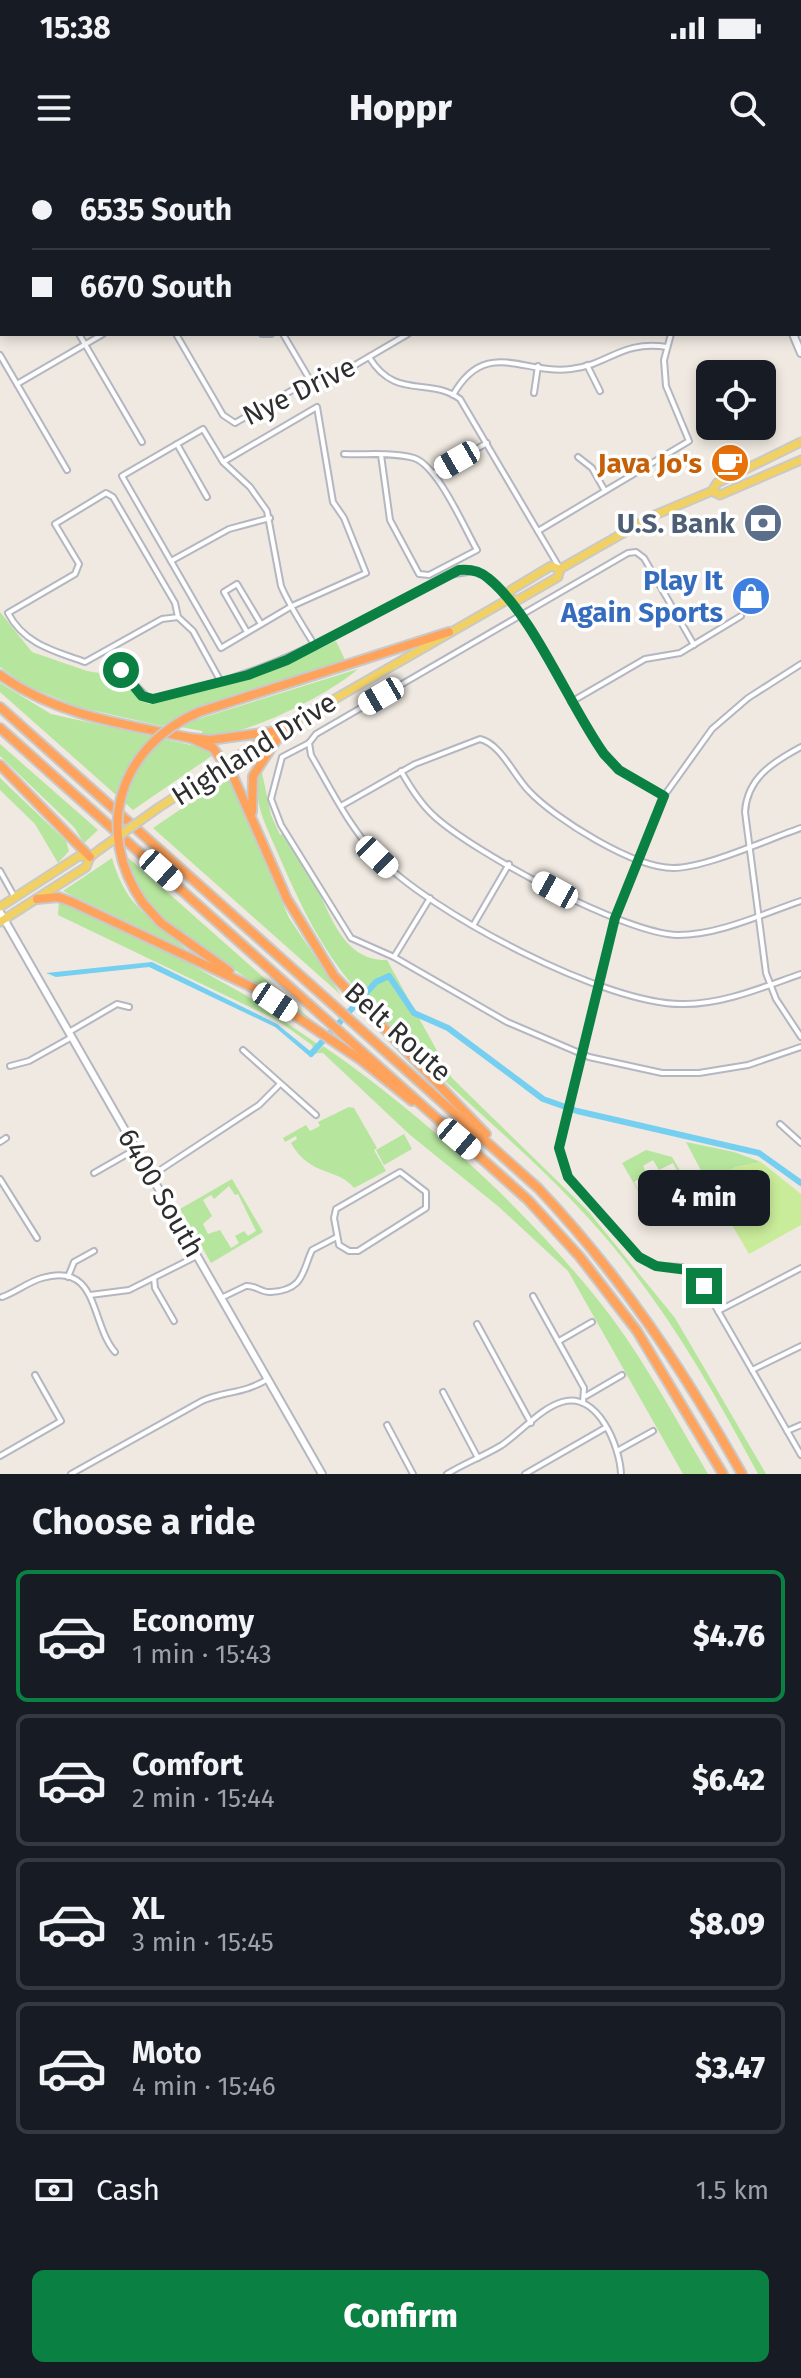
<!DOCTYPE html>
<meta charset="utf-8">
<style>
:root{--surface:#171b24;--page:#242831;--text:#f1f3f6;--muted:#9ea1a6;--line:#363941;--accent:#0b8043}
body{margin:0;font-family:"Fira Sans",sans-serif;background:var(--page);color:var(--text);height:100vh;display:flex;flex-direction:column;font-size:30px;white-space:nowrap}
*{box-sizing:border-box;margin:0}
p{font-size:26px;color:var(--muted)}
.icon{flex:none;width:44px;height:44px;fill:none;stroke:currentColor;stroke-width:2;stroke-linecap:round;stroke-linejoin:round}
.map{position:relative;height:1314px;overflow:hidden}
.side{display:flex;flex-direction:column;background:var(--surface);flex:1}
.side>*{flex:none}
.banner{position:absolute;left:0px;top:0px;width:802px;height:176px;box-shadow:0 4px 12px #0003;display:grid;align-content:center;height:176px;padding:0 32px;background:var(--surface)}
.buttons{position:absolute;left:696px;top:200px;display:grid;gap:16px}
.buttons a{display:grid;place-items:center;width:80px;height:80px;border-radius:12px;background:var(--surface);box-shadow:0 4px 12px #0003;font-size:40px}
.end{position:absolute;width:36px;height:36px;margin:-18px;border:10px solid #0b8043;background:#fff;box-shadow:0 0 0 4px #fff}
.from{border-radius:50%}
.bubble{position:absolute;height:56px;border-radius:12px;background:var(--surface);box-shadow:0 4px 12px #0003;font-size:26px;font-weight:800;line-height:56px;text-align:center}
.car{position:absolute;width:24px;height:48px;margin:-24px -12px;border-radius:10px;box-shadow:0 0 6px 2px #0007;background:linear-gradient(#fff 24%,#345 0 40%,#fff 0 76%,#345 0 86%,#fff 0)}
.banner b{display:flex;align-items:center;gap:28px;height:76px;font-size:30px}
.banner b+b{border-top:2px solid var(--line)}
.banner i{width:20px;height:20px;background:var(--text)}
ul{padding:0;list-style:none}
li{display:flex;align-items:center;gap:24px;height:132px;margin:0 16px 12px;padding:0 16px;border:4px solid var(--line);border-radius:12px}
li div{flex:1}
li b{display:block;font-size:30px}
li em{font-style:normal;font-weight:800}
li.current{border-color:var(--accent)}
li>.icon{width:72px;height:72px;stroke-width:1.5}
h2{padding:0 32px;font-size:36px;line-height:96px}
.pay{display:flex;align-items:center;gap:20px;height:88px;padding:0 32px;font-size:30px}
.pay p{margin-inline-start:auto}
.button{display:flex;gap:16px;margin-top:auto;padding:16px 32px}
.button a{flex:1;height:92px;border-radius:12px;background:var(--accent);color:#fff;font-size:32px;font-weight:800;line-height:92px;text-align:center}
.status{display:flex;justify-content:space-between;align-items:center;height:56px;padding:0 40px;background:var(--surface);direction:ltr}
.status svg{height:22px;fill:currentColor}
header{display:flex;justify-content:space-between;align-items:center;height:104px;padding:0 32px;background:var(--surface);font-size:36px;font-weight:800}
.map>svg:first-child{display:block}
.green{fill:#b6e59e;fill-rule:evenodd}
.pitch{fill:#c9ec9a}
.water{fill:#75cff0}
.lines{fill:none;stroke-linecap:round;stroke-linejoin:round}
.canal{stroke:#75cff0;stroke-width:6}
.street-casing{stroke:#b4b7c1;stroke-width:8}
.secondary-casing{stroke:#b4b7c1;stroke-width:10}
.primary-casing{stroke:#c9c9c9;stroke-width:11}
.highway-casing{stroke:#c9c9c9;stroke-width:12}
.street{stroke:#fff;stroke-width:4}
.secondary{stroke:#fff;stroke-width:6}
.primary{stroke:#f2d163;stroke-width:7}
.highway{stroke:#ffa35c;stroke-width:8}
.primary-bridge-casing{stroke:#c9c9c9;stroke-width:11;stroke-linecap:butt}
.highway-bridge-casing{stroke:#c9c9c9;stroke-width:12;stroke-linecap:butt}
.primary-bridge{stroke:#f2d163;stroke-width:7}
.highway-bridge{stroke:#ffa35c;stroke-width:8}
.route{stroke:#0b8043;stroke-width:10}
.labels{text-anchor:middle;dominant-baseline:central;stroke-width:7;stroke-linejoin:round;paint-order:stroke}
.street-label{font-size:28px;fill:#2e2e2e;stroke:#fff}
.food-label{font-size:28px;font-weight:bold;fill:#c56008;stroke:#fff;text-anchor:end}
.service-label{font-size:28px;font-weight:bold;fill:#4e5e75;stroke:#fff;text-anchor:end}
.shop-label{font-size:28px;font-weight:bold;fill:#366cbe;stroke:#fff;text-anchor:end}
</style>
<div class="status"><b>15:38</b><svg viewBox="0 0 49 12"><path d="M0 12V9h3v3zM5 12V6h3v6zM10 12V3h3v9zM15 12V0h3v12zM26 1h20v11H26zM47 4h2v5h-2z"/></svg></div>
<header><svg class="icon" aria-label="menu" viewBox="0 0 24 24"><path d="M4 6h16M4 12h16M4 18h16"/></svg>Hoppr<svg class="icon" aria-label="search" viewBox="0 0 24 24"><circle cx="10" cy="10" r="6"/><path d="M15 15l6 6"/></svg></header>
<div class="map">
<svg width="801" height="1314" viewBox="0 0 801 1314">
<rect width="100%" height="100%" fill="#efe9e1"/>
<g class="green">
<path d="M0,452L32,492L87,511L124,517L140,540L149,544C215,528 275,511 336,481L345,500L193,550L162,566L78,547L25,525L0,507Z"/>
<path d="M358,509C327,536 245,577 203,576L202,571L176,566Z"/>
<path d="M0,523L51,554L200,587L213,595L133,650L0,532Z"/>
<path d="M0,584L98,670L84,683L74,667L0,596Z"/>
<path d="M261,608L271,655L280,675L283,674C293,690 305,705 314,722C331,755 343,801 387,800L452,918L588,1051L675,1158L766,1314H758C712,1228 664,1144 599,1070C520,979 417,908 342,812C314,775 294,731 276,689C265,663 250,637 261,608Z"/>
<path d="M0,618L66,681L69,691L58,703L35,664L0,630Z"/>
<path d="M225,619H229L289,758L341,835L153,668Z"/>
<path d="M123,693L132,701L324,871L160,759L140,740Z"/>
<path d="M112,698C127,751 152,756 187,790L63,731Z"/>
<path d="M59,741L181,799L247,836L319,885L314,891L312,885L277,860L58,755Z"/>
<path d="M323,886C424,955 538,1060 612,1158C648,1207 677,1261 708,1314H683L568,1111L499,1047L409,974L323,893H316Z"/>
<path d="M349,947L354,948L377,988L374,990L386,1011L354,1028C339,1008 310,1017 291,983L297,979L296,976L285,982L283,978L306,965L310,971L320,966L318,962Z"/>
<path d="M404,974L412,989L384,1005L376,990Z"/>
<path d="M686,982L734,992L761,1002L736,1007L707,1022Z"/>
<path d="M646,990L672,997L696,1038L655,1060L622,1003ZM653,1000L659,1010L673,1003L677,1011L674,1013L689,1039L661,1055L647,1032L641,1035L634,1022L647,1014L643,1006Z"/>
<path d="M232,1019L263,1072L211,1103L180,1049ZM229,1026L235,1035L238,1034L256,1071L248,1076L244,1071L235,1076L239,1083L231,1088L220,1070L208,1074L203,1064L212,1056L203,1040L211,1035L214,1039Z"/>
</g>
<path class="pitch" d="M761,1002L801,1034V1065L749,1094L707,1022L736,1007Z"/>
<path class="water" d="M152,802L277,864L310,891L318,893L308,895L275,867L149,807L56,817L46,813Z"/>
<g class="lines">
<path class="canal" d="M311,894L376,822L389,816L414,853L448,868L543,939L577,951L759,993L801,1023"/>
<defs>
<g id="street">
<path d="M75,0L76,2"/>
<path d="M158,0L159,2"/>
<path d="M403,0V2"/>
<path d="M233,2L237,0"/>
<path d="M718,2L722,0"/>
<path d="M0,26L2,29"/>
<path d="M800,159L801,158"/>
<path d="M79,174L142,282"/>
<path d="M176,174L223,255L235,263L310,220L338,215L408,174"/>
<path d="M262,174H271"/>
<path d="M283,174L310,220"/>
<path d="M0,195L67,310"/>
<path d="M369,197C396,241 428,216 460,239L559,407"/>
<path d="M587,205L600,231"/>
<path d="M17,224L103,174"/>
<path d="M534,233L538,206"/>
<path d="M453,235C486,177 523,215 571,209C609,205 621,180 667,187"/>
<path d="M177,284L207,337"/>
<path d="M344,294C366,295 393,292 414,298C438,306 464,367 477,390L429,415L419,414L390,360L381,295"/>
<path d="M578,297L592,308L605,331"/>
<path d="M223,302L317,247L333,342L344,358L366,413L292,446L221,488L122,316L203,269L223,302L250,327L267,351L281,426C290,447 303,466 315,486"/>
<path d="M434,313L487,283"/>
<path d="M538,371L689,281L666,226L664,200L671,174"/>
<path d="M171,401L229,369L270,358"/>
<path d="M178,457L175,443L113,337L106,333L55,364L79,404L75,414L8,453C24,484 54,491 85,502L162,459L178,457L193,471L221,522"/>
<path d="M247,472L224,432L237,424L261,464"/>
<path d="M801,504L748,538L712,569L664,636L615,758L559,988L568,1017L639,1097L656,1106L682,1107L699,1118L801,1295"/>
<path d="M121,510L149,539C261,520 351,467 449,415L474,411C517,425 575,554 604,594L619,610L664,636"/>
<path d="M571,542L645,499L680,493L741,456"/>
<path d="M309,583L282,597L271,639L281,665L351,778L394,797L507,862L589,897L662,913H699L748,905L801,887"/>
<path d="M309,583L311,595C331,629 349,667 377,696C429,752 607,846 684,844C724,844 763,827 801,814"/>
<path d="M309,583L316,574L628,393L636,392L644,398L694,485"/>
<path d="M801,587C773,602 747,618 745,652L766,813L776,839L801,877"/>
<path d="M401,611C410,627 420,643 433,655C472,692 625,774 678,775C719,775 762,754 801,741"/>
<path d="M341,646L415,604L480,579C501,584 514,616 529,631C555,659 634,708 673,708C706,708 768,679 801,668"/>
<path d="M0,711L14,736"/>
<path d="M474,764L509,704"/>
<path d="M394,797L430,738"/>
<path d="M69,872L117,844L129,847"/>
<path d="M243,890L316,955"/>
<path d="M10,906L29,901L72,877"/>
<path d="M780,964L801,983"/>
<path d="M0,982L6,978"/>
<path d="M400,1012L426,1032V1048L358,1091H349L339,1085L334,1058L336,1049Z"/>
<path d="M94,1013L136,989"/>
<path d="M151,1016L259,945L280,924"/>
<path d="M0,1019L37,1078"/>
<path d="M68,1117L74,1102L94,1091"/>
<path d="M154,1118L155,1128L174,1161"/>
<path d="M90,1135L129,1130L197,1096"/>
<path d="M533,1136L584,1228L583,1243"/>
<path d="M2,1137C16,1132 28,1122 42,1118C99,1101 90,1163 115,1192"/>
<path d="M221,1138L246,1126C256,1125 261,1133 271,1132C304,1130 302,1112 312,1090L337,1077"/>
<path d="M718,1151L801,1108"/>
<path d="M477,1164L531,1263"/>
<path d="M559,1181L592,1162"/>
<path d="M752,1210L801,1186"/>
<path d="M443,1232L478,1298"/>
<path d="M586,1236L622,1215"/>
<path d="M387,1265L413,1314"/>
<path d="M787,1271L801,1265"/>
<path d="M617,1291L653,1271"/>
<path d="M0,1296L61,1261L35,1215"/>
<path d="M71,1314L202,1241C227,1230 241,1235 268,1219"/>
<path d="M447,1314C465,1303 484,1296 502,1285C521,1272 541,1248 562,1242C598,1231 620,1287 621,1314"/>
<path d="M525,1314L605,1268"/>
</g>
<g id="secondary">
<path d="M701,0L703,2"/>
<path d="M793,174L801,193"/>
<path d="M0,752L322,1314"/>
</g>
<g id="primary">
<path d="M712,331L720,335L801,300"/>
<path d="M507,440L511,430L551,406L560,409L655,355L712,331L717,323L801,282"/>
<path d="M158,648L253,586L507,440H518L558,417L560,409"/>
<path d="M0,747L79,696L90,697L99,690"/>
<path d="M0,762L86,707L90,697"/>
</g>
<g id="highway">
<path d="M0,515C58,556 123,564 191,578L210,580L283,570"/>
<path d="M0,547L538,1028C622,1117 682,1208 742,1314"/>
<path d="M199,552L449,472"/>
<path d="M0,568L528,1040L580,1097L637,1171L723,1314"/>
<path d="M191,578L213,588L233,616L287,739L334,816L486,974"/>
<path d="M0,605L90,697"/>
<path d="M252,652L253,616L283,570"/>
<path d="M37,739L58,737L72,742L254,828L361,900L412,941"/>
<path d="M143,743L161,763L229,811"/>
</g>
</defs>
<use href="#street" class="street-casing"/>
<use href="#secondary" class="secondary-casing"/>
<use href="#primary" class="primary-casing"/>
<use href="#highway" class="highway-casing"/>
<use href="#street" class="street"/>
<use href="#secondary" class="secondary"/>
<use href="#primary" class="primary"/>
<use href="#highway" class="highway"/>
<defs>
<path id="primary-bridge" d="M99,690L158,648"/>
<path id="highway-bridge" d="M143,743C93,671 119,586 199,552"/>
</defs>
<use href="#primary-bridge" class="primary-bridge-casing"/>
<use href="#highway-bridge" class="highway-bridge-casing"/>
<use href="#primary-bridge" class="primary-bridge"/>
<use href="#highway-bridge" class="highway-bridge"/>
</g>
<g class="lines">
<path class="route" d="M121,510L142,536L153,539L248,515L287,500L459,410C470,409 480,411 488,418C533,454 569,545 604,594L619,610L664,636L615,758L559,988L568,1017L639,1097L656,1106L688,1110L704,1126"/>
</g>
<defs>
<symbol id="cafe-disc" viewBox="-11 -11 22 22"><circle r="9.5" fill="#e8710a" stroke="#fff"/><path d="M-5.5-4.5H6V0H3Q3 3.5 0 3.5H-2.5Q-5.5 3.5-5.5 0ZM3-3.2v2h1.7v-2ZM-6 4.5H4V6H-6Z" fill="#fff"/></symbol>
<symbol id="bank-disc" viewBox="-11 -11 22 22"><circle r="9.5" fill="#5c6f8a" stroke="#fff"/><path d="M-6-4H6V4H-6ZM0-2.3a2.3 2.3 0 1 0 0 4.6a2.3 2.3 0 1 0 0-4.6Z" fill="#fff"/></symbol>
<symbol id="shop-disc" viewBox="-11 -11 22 22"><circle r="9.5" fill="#3f7fe0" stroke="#fff"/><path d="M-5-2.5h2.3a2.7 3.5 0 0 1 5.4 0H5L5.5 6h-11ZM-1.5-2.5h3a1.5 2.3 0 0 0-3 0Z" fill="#fff"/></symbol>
</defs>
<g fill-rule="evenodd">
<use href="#cafe-disc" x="708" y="281" width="44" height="44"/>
<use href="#bank-disc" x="741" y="341" width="44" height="44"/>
<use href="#shop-disc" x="729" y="414" width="44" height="44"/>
</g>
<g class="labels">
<g class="street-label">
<text transform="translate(299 231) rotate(-26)">Nye Drive</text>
<text transform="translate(254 589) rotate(-32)">Highland Drive</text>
<text transform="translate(398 872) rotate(42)">Belt Route</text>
<text transform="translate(161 1033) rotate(60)">6400 South</text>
</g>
<g class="food-label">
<text x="702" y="303">Java Jo's</text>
</g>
<g class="service-label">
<text x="735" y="363">U.S. Bank</text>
</g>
<g class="shop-label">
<text x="723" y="420">Play It<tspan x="723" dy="32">Again Sports</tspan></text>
</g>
</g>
</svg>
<div class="buttons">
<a><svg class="icon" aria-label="locate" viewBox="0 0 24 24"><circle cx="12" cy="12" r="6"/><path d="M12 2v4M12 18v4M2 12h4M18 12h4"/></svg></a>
</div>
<i class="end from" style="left:121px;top:510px"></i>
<i class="end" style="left:704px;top:1126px"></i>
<div class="bubble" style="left:638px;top:1010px;width:132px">4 min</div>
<i class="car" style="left:457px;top:300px;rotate:240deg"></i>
<i class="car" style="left:381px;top:536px;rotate:240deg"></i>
<i class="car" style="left:377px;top:697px;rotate:134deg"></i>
<i class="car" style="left:161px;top:710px;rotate:132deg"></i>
<i class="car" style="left:555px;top:730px;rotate:299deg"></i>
<i class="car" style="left:275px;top:842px;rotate:124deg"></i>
<i class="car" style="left:459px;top:979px;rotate:130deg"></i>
<div class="banner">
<b><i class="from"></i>6535 South</b>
<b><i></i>6670 South</b>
</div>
</div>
<section class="side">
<h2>Choose a ride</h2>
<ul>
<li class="current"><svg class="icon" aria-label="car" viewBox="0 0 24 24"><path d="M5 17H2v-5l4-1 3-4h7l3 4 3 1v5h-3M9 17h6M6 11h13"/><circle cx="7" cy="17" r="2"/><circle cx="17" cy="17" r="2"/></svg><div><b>Economy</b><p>1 min · 15:43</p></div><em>$4.76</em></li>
<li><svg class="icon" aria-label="car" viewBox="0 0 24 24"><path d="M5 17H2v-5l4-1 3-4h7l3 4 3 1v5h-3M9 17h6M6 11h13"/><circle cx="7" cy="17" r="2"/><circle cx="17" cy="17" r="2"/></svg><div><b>Comfort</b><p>2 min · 15:44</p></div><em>$6.42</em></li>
<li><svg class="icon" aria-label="car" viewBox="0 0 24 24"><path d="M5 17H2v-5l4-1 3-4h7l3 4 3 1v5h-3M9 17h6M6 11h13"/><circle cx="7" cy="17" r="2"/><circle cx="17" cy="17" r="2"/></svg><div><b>XL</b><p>3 min · 15:45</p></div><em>$8.09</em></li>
<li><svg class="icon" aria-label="car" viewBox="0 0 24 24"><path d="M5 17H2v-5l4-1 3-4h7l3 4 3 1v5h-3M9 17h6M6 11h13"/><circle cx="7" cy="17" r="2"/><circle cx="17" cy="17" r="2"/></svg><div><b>Moto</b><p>4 min · 15:46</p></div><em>$3.47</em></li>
</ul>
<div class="pay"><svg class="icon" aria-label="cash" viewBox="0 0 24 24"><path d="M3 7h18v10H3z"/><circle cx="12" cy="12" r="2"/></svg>Cash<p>1.5 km</p></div>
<div class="button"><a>Confirm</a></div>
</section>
